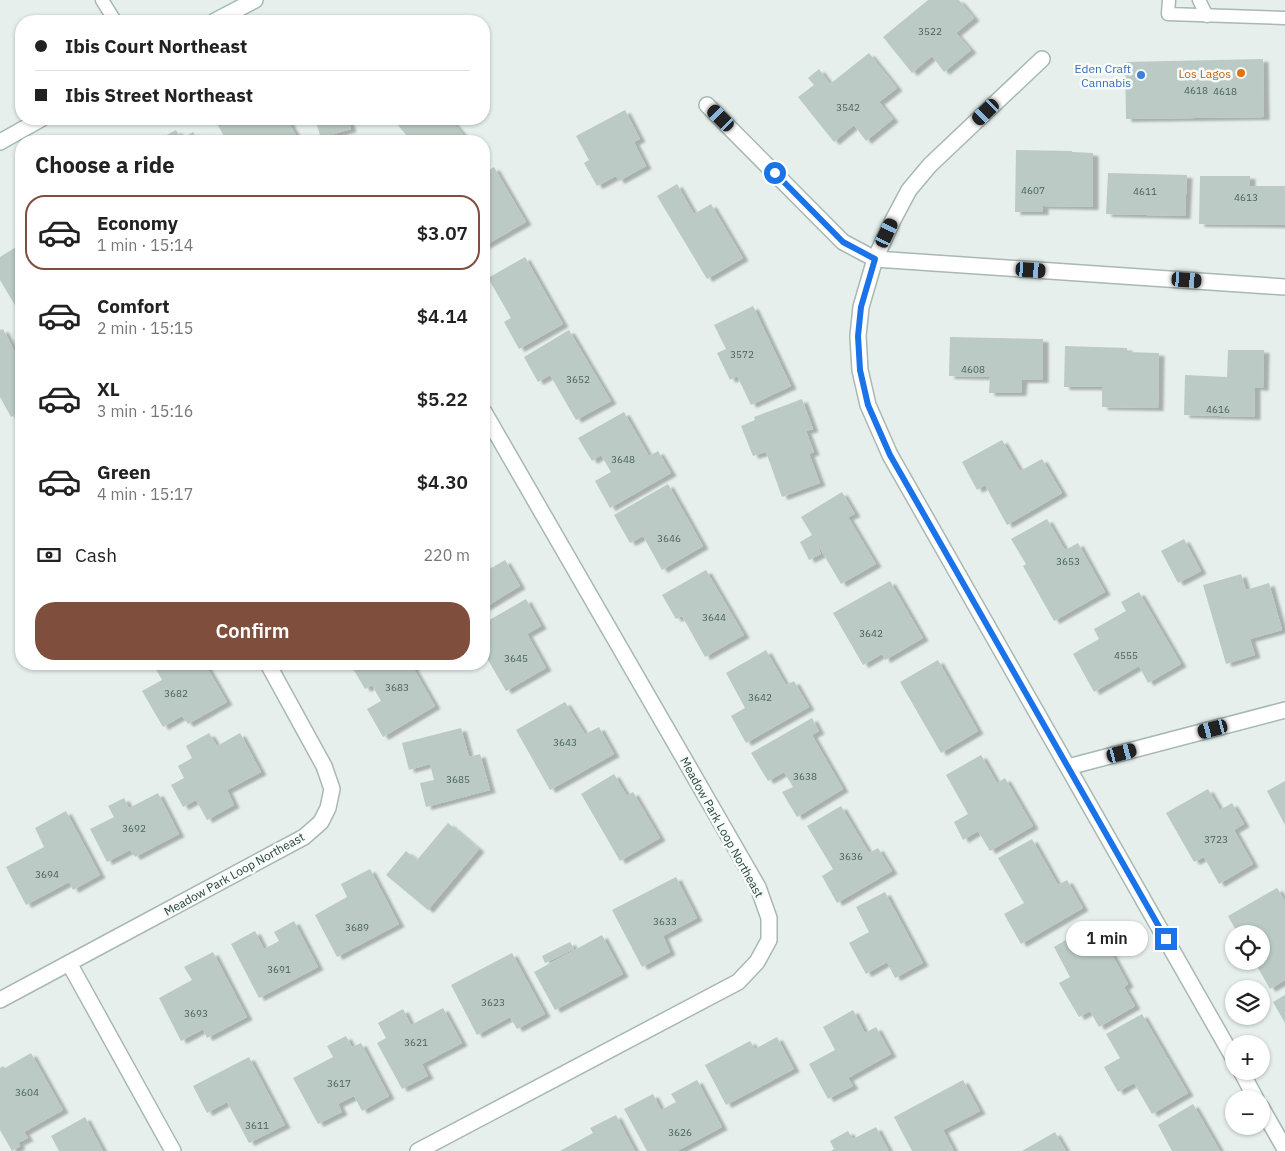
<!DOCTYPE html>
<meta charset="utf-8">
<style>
:root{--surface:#fff;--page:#f6f6f6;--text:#222;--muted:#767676;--line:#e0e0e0;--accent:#804e3d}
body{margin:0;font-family:"IBM Plex Sans",sans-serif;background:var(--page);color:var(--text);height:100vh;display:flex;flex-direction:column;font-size:19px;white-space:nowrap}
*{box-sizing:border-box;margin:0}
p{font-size:16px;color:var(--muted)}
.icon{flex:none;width:28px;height:28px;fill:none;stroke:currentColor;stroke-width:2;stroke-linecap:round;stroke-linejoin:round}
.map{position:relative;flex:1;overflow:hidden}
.details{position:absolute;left:15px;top:135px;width:475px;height:535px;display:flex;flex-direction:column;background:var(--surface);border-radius:20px;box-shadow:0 1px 4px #0004}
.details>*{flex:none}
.guide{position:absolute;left:15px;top:15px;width:475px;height:110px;border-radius:20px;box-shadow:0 1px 4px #0004;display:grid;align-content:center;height:110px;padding:0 20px;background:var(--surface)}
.buttons{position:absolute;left:1225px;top:925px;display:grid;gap:10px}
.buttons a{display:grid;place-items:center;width:45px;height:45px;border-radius:50%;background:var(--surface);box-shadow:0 1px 4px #0004;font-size:25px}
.end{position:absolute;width:22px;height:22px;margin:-11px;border:6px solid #1a73e8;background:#fff;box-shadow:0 0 0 2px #fff}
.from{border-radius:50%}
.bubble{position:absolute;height:35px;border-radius:18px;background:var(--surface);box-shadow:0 1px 4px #0004;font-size:16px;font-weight:600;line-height:35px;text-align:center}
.car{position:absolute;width:15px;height:30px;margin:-15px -8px;border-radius:6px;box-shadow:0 0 4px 1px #0007;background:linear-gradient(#222 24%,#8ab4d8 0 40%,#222 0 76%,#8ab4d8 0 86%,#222 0)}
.guide b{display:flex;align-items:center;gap:18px;height:48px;font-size:19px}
.guide b+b{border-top:1px solid var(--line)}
.guide i{width:12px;height:12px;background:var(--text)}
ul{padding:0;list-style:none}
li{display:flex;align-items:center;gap:15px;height:75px;margin:0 10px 8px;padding:0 10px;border:2px solid transparent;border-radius:20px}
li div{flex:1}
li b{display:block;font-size:19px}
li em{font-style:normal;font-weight:600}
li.selected{border-color:var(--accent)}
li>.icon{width:45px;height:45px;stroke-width:1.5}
h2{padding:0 20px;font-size:22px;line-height:60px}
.pay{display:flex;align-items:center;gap:12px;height:55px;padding:0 20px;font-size:19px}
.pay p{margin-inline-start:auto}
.primary-button{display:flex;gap:10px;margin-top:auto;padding:10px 20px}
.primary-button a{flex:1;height:58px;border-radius:20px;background:var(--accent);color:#fff;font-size:20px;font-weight:600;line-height:58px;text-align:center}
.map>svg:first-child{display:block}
.building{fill:#bbcac4;filter:url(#shadow)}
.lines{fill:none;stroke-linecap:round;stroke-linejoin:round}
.lane-casing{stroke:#a8b8b2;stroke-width:15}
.street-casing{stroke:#a8b8b2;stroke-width:18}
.secondary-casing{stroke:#a4bbb3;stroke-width:18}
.lane{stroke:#fff;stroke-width:12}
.street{stroke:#fff;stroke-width:15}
.secondary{stroke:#fff;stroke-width:15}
.route{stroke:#1a73e8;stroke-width:6}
.food-dot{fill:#e8710a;stroke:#f7fbf9;stroke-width:2}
.shop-dot{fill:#3f7fe0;stroke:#f7fbf9;stroke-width:2}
.labels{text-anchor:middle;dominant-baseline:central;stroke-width:5;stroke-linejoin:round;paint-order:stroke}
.number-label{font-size:10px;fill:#4a645c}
.shop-label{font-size:12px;fill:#366cbe;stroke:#f7fbf9;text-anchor:end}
.food-label{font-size:12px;fill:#c56008;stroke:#f7fbf9;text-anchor:end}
.street-label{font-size:12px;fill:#24423a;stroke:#f7fbf9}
</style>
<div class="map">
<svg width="1285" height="1151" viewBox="0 0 1285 1151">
<defs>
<filter id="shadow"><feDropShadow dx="5.5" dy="3" stdDeviation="1" flood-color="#0004"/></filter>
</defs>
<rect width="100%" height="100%" fill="#e6efeb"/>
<g class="building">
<path d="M928,0H959L974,18L956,33L971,50L944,72L932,56L912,73L883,37Z"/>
<path d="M869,53L897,88L879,102L893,119L866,141L854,125L834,142L798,97L814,85L808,78L819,69L830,84Z"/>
<path d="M1263,59L1264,117L1126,119L1125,62Z"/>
<path d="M625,110L640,139L634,142L646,166L619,181L616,176L597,186L584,163L589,160L576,136Z"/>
<path d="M214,119H287L299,141H227Z"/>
<path d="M315,119H348L351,129L321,138Z"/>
<path d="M393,119H450L467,139L464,141H411Z"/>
<path d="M176,130L181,139L193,132L199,141H155Z"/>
<path d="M1016,150L1072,151V152L1093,153V207L1043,206V212H1015Z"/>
<path d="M494,167L526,222L484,246V173Z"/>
<path d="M1108,173L1187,175L1185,216L1106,214Z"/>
<path d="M1200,176H1250V186H1285V225L1199,224Z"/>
<path d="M677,184L694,214L711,204L743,258L707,279L657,196Z"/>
<path d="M21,244V311L19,312L0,280V257Z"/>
<path d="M525,257L563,324L519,349L504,322L511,318L488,278Z"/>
<path d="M753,306L791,386L751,405L737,376L730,380L717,353L726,349L714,325Z"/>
<path d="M3,329L16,354L21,351V412L11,417L0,397V330Z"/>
<path d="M569,330L611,401L576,420L550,375L538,382L524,357Z"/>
<path d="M950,337L1043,339V380H1022L1021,393H989L990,377L949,376Z"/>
<path d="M1065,346L1127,348V352L1159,353L1158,408L1102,407V387H1064Z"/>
<path d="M1228,350H1264L1263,388L1255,387V417L1184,415L1185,375L1227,377Z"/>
<path d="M802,399L813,429L806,431L814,452L809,454L820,483L782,497L766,452L753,456L741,426L755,420L754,417Z"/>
<path d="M624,412L649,456L658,451L671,473L610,508L595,481L611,472L601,455L592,461L578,438Z"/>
<path d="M1002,440L1020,471L1042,459L1062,493L1007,525L985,485L977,490L962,462Z"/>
<path d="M668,484L703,546L662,570L643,536L630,543L614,515Z"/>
<path d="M842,492L855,514L848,517L876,564L841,584L815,540L821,554L809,560L800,542L812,535L801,517Z"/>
<path d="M1047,519L1065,550L1078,543L1105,592L1054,621L1023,566L1026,564L1011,539Z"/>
<path d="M1184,539L1201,571L1178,583L1161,551Z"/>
<path d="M505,560L520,586L484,608V563L488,570Z"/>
<path d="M706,570L744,635L705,657L682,616L676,619L662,595Z"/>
<path d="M1241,574L1246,590L1269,583L1282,630L1250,639L1255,655L1226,664L1203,585Z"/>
<path d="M890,581L923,638L885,660L882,654L863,665L833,613Z"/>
<path d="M1139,592L1181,664L1148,683L1139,666L1094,692L1073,654L1099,639L1094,629L1126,611L1121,602Z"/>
<path d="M526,599L541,626L527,634L546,668L506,691L484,653V623Z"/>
<path d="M766,650L786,685L794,681L809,707L746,743L731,716L745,708L726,673Z"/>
<path d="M938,660L978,731L941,753L900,682Z"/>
<path d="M153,664H205L227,702L188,724L182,716L163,727L142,691L162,680Z"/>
<path d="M357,664H411L435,706L383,737L367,709L381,701L372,685L365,689L352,667Z"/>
<path d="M565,702L585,734L599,727L614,754L550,790L516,730Z"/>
<path d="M812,718L819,731L812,735L843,789L797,817L782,792L793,787L784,772L768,781L751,753Z"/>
<path d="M461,728L469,757L480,754L490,790L426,807L420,783L434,780L430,764L409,770L402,743Z"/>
<path d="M209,733L217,746L240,733L261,772L227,790L234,805L207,820L196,800L183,807L171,785L184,778L178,766L192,758L186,746Z"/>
<path d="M981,755L997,783L1005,778L1033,826L990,851L978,831L963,840L954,822L968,814L946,775Z"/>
<path d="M614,774L627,796L633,792L660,838L620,861L581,794Z"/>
<path d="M1285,781V825L1267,791Z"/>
<path d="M1208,789L1220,810L1232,803L1244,824L1234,830L1253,864L1219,884L1204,857L1194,862L1166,813Z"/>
<path d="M158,793L179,834L135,857L130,850L107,862L90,829L114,817L108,806L124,798L129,808Z"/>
<path d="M841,806L869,853L878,848L892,871L837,903L822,876L833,869L807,826Z"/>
<path d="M66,811L100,875L73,890L69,882L26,905L6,867L44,847L35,828Z"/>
<path d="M448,823L479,849L428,910L386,875L406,851L417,860Z"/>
<path d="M1032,839L1058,885L1067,880L1083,908L1021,944L1004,914L1024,903L998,858Z"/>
<path d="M370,869L399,924L337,957L315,915L347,897L341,884Z"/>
<path d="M676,877L697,918L663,936L670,952L642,967L612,910Z"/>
<path d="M1277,888L1285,901V980L1270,989L1254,961H1261V934H1238L1228,916Z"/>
<path d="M885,892L923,963L895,978L887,962L866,974L849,943L869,932L856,907Z"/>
<path d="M294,921L318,967L259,998L231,944L255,931L264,949L279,941L274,932Z"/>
<path d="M1088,927L1103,952L1109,949L1128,984L1124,987L1135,1006L1099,1027L1090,1011L1079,1017L1059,983L1070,977L1054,947Z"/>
<path d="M602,935L623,974L555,1010L534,972Z"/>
<path d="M570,942L574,949L545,963L542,956Z"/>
<path d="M213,952L247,1017L207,1038L203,1029L181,1041L159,998L192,980L184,967Z"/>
<path d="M512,953L545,1014L517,1029L510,1017L477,1035L451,985Z"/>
<path d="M1285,995V1023L1273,1002Z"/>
<path d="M443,1008L462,1043L422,1064L428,1076L402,1089L377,1043L386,1038L378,1023L403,1009L411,1025Z"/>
<path d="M853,1010L865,1033L876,1027L891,1054L848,1078L853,1086L828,1099L809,1064L835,1050L823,1027Z"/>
<path d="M1142,1014L1188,1093L1152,1114L1134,1083L1118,1092L1104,1067L1120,1058L1106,1034Z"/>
<path d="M346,1036L352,1047L361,1043L389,1096L362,1111L354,1096L338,1104L342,1112L318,1124L293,1078L333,1057L327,1046Z"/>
<path d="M777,1037L794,1069L726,1105L705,1065L750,1041L755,1049Z"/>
<path d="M31,1053L63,1110L24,1132L28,1138L18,1143L20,1146L12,1151L0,1130V1068L3,1066L5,1068Z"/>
<path d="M249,1057L285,1125L249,1143L227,1102L207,1113L193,1086Z"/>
<path d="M697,1080L722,1127L677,1151H647L624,1109L653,1094L661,1110L676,1102L671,1094Z"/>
<path d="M963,1080L980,1111L943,1130L954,1151H912L894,1117Z"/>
<path d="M1193,1104L1220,1151H1172L1158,1125Z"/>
<path d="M616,1115L635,1151H560L593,1133L590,1128Z"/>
<path d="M85,1117L103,1151H59L51,1136Z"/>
<path d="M876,1127L889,1151H831L834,1149L830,1141L848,1131L853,1139Z"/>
<path d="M1055,1132L1066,1151H1022Z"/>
</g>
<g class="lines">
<defs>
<g id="lane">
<path d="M102,0L115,21"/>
<path d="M1169,0L1168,14L1285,18"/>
<path d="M1199,0L1207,16"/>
</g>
<g id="street">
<path d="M1042,59L930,165L909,190L893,220L875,259L861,307L858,336L860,370L868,405L890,455L1234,1059"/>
<path d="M707,105L843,242L875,259L1285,287"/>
<path d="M1068,767L1285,710"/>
<path d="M0,1000L69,963"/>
<path d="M1241,1071L1256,1099"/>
<path d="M1261,1107L1285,1149"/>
<path d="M173,1151L69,963L304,837L321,822L328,808L332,789L324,766L268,664"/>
<path d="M418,1151L738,982L757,962L769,940V918L758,887L484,412"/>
</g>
<g id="secondary">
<path d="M215,21L255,0"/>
<path d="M0,142L41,119"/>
</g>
</defs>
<use href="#lane" class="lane-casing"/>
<use href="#street" class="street-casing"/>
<use href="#secondary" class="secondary-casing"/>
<use href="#lane" class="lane"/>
<use href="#street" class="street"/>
<use href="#secondary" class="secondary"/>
</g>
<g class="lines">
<path class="route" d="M775,173L843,242L875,259L861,307L858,336L860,370L868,405L890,455L1166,939"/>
</g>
<circle class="food-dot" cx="1241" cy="73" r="5"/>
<circle class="shop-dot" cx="1141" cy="75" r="5"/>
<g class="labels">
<g class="number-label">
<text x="930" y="31">3522</text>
<text x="1196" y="90">4618</text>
<text x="1225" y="91">4618</text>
<text x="848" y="107">3542</text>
<text x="1033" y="190">4607</text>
<text x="1145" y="191">4611</text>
<text x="1246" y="197">4613</text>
<text x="742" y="354">3572</text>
<text x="973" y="369">4608</text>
<text x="578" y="379">3652</text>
<text x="1218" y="409">4616</text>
<text x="623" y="459">3648</text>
<text x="669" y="538">3646</text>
<text x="1068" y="561">3653</text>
<text x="714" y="617">3644</text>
<text x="871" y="633">3642</text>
<text x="1126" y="655">4555</text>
<text x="516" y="658">3645</text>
<text x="397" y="687">3683</text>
<text x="176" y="693">3682</text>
<text x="760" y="697">3642</text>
<text x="565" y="742">3643</text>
<text x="805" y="776">3638</text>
<text x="458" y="779">3685</text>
<text x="134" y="828">3692</text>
<text x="1216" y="839">3723</text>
<text x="851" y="856">3636</text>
<text x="47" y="874">3694</text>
<text x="665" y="921">3633</text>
<text x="357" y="927">3689</text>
<text x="279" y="969">3691</text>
<text x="493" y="1002">3623</text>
<text x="196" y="1013">3693</text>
<text x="416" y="1042">3621</text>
<text x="339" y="1083">3617</text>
<text x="27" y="1092">3604</text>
<text x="257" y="1125">3611</text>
<text x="680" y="1132">3626</text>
</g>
<g class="shop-label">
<text x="1131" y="68">Eden Craft<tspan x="1131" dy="14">Cannabis</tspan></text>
</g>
<g class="food-label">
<text x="1231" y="73">Los Lagos</text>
</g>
<g class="street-label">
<text transform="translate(722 827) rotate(61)">Meadow Park Loop Northeast</text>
<text transform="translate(234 874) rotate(-29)">Meadow Park Loop Northeast</text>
</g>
</g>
</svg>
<div class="buttons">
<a><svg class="icon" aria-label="locate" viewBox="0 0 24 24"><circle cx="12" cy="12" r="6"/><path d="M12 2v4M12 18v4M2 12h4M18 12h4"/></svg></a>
<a><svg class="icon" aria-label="layers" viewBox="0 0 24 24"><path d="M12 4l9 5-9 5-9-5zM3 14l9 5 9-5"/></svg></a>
<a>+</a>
<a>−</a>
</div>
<i class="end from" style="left:775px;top:173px"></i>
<i class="end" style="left:1166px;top:939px"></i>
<div class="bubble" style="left:1066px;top:921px;width:82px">1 min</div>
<i class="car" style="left:986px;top:112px;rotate:226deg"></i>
<i class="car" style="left:721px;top:118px;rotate:315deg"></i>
<i class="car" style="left:887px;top:233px;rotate:25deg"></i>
<i class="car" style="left:1031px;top:270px;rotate:94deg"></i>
<i class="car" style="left:1187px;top:280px;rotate:94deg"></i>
<i class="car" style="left:1213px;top:729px;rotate:255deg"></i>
<i class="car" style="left:1122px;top:753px;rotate:75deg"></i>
<div class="guide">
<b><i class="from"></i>Ibis Court Northeast</b>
<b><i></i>Ibis Street Northeast</b>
</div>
<section class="details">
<h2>Choose a ride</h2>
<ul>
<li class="selected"><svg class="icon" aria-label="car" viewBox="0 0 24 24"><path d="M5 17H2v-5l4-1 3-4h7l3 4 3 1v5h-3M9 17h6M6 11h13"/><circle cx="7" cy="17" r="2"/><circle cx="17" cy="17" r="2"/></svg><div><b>Economy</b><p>1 min · 15:14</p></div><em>$3.07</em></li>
<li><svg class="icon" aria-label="car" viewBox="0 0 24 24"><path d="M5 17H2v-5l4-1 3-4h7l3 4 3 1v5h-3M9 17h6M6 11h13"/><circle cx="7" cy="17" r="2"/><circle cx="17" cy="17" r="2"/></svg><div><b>Comfort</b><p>2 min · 15:15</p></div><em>$4.14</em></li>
<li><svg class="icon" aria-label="car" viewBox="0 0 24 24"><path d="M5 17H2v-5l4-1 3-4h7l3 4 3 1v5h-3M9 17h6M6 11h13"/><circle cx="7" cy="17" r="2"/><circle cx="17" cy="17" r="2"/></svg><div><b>XL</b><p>3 min · 15:16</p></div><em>$5.22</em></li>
<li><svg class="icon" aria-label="car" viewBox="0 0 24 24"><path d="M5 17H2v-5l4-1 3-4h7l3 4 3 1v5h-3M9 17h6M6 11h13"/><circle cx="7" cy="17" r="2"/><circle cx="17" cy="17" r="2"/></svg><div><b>Green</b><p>4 min · 15:17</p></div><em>$4.30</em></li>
</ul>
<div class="pay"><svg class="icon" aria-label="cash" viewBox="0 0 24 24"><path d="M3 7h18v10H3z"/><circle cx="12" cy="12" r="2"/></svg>Cash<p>220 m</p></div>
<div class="primary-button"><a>Confirm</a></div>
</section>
</div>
